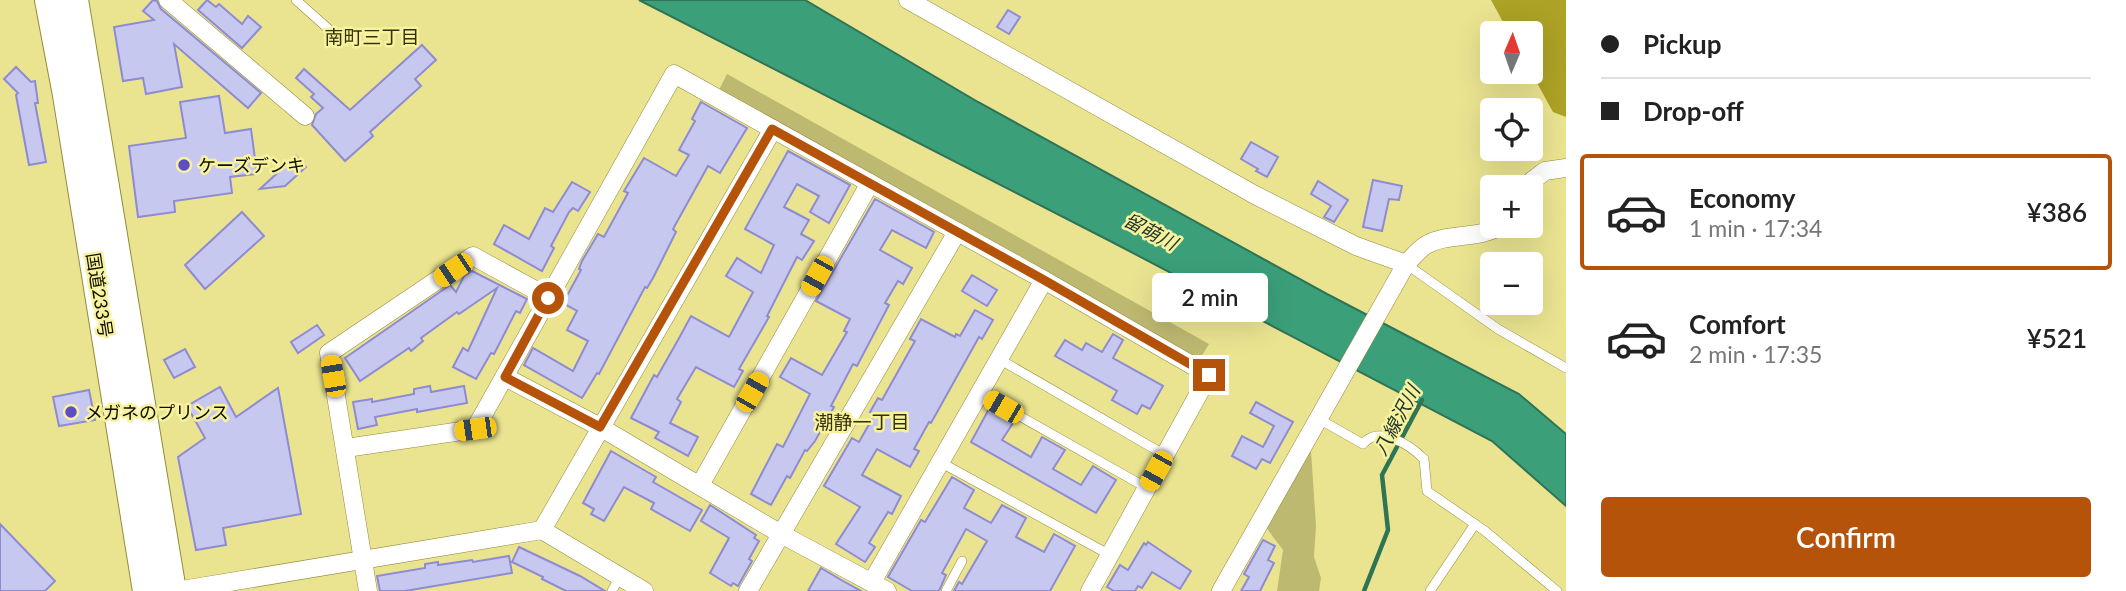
<!DOCTYPE html>
<meta charset="utf-8">
<style>
:root{--surface:#fff;--page:#f6f6f6;--text:#222;--muted:#767676;--line:#e0e0e0;--accent:#b45309}
body{margin:0;font-family:Lato,"Noto Sans JP",sans-serif;background:var(--page);color:var(--text);height:100vh;display:flex;flex-direction:column;font-size:26px;white-space:nowrap}
*{box-sizing:border-box;margin:0}
p{font-size:23px;color:var(--muted)}
.icon{flex:none;width:38px;height:38px;fill:none;stroke:currentColor;stroke-width:2;stroke-linecap:round;stroke-linejoin:round}
.map{position:relative;flex:1;overflow:hidden}
.details{display:flex;flex-direction:column;background:var(--surface);width:560px}
.details>*{flex:none}
.guide{display:grid;align-content:center;height:154px;padding:0 35px;background:var(--surface)}
.needle{width:46px;rotate:2deg}
.tools{position:absolute;left:1480px;top:21px;display:grid;gap:14px}
.tools a{display:grid;place-items:center;width:63px;height:63px;border-radius:7px;background:var(--surface);box-shadow:0 7px 28px #0002;font-size:35px}
.end{position:absolute;width:32px;height:32px;margin:-16px;border:9px solid #b45309;background:#fff;box-shadow:0 0 0 4px #fff}
.from{border-radius:50%}
.bubble{position:absolute;height:49px;border-radius:7px;background:var(--surface);box-shadow:0 7px 28px #0002;font-size:23px;font-weight:600;line-height:49px;text-align:center}
.car{position:absolute;width:21px;height:42px;margin:-21px -10px;border-radius:9px;box-shadow:0 0 5px 2px #0007;background:linear-gradient(#f5c518 24%,#345 0 40%,#f5c518 0 76%,#345 0 86%,#f5c518 0)}
.guide b{display:flex;align-items:center;gap:24px;height:66px;font-size:26px}
.guide b+b{border-top:2px solid var(--line)}
.guide i{width:18px;height:18px;background:var(--text)}
ul{padding:0;list-style:none}
li{display:flex;align-items:center;gap:21px;height:116px;margin:0 14px 10px;padding:0 21px;border:4px solid transparent;border-radius:7px}
li div{flex:1}
li b{display:block;font-size:26px}
li em{font-style:normal;font-weight:600}
li.selected{border-color:var(--accent)}
li>.icon{width:63px;height:63px;stroke-width:1.5}
.action{display:flex;gap:14px;margin-top:auto;padding:14px 35px}
.action a{flex:1;height:80px;border-radius:7px;background:var(--accent);color:#fff;font-size:28px;font-weight:600;line-height:80px;text-align:center}
main{display:flex;flex:1;min-height:0}
.map>svg:first-child{display:block}
.green{fill:#beb971}
.forest{fill:#aca225}
.water{fill:#3b9f7a;stroke:#2e7455;stroke-width:2}
.lines{fill:none;stroke-linecap:round;stroke-linejoin:round}
.stream{stroke:#2e7455;stroke-width:4.5}
.building{fill:#c7c8ef;stroke:#8e8bd2;stroke-width:2}
.lane-casing{stroke:#928b39;stroke-width:10}
.street-casing{stroke:#928b39;stroke-width:19}
.highway-casing{stroke:#928b39;stroke-width:32}
.lane{stroke:#fff;stroke-width:9}
.street{stroke:#fff;stroke-width:18}
.highway{stroke:#fff;stroke-width:30}
.route{stroke:#b45309;stroke-width:9}
.poi-dot{fill:#5f4dc6;stroke:#f7f29e;stroke-width:2.5}
.labels{text-anchor:middle;dominant-baseline:central;stroke-width:5;stroke-linejoin:round;paint-order:stroke}
.poi-label{font-size:18px;fill:#110e00;stroke:#f7f29e;text-anchor:start}
.street-label{font-size:18px;fill:#110e00;stroke:#f7f29e}
.neighbourhood-label{font-size:19px;fill:#333002;stroke:#f7f29e}
.water-label{font-size:19px;font-style:italic;fill:#1d3329;stroke:#f7f29e}
</style>
<main>
<div class="map">
<svg width="1566" height="591" viewBox="0 0 1566 591">
<rect width="100%" height="100%" fill="#eae491"/>
<g class="green">
<path d="M727,74L1209,344L1198,362L718,92Z"/>
<path d="M1311,451L1316,526L1314,557L1321,578L1319,591H1277L1283,550L1265,526Z"/>
</g>
<path class="forest" d="M1491,0H1566V117L1553,112L1531,72V33H1509Z"/>
<path class="water" d="M639,0H805L978,102L1327,294L1519,394L1566,434V506L1492,441L1110,241Z"/>
<g class="lines">
<path class="stream" d="M1364,591L1388,530L1382,475L1422,400"/>
</g>
<g class="building">
<path d="M153,0L157,1L161,9L261,93L248,108L174,44L182,87L146,94L143,78L123,81L114,27L154,20L143,11Z"/>
<path d="M207,0L216,7L219,4L242,24L248,16L261,27L242,48L198,10Z"/>
<path d="M1008,10L1020,17L1009,34L997,27Z"/>
<path d="M422,45L436,60L415,79L421,86L370,132L373,136L345,161L312,125L316,114L323,108L311,97L314,94L296,78L304,69L350,110Z"/>
<path d="M16,67L31,82L35,81L38,103H35L46,162L29,165L16,95L18,93L4,79Z"/>
<path d="M219,96L225,133L251,129L257,174L230,177L232,193L174,201L175,212L138,217L129,146L186,138L180,102Z"/>
<path d="M701,102L747,128L720,173L708,166L673,229L676,232L653,278L647,288L645,287L599,374L597,373L582,398L524,365L533,348L573,371L588,341L567,330L577,311L563,303L581,270L579,269L582,261L598,234L604,237L628,193L624,191L644,158L676,176L689,155L679,150L695,121L692,119Z"/>
<path d="M1251,142L1278,157L1267,177L1256,171L1258,169L1241,159Z"/>
<path d="M788,151L850,185L829,223L810,212L819,196L797,184L784,207L809,220L801,234L814,241L802,260L797,257L767,316L769,317L739,369L743,371L734,387L696,367L677,399L681,402L670,423L698,437L688,456L655,438L659,432L631,418L654,375L657,377L678,340L691,316L729,337L753,292L726,276L737,258L761,273L774,245L745,229Z"/>
<path d="M296,156L306,167L285,186L260,189Z"/>
<path d="M1373,180L1402,186L1399,200L1389,199L1382,231L1363,227Z"/>
<path d="M1318,181L1348,200L1334,222L1324,217L1331,206L1311,194Z"/>
<path d="M572,182L590,192L578,211L573,208L569,212L551,246L554,248L542,271L494,244L504,225L529,239L545,208L553,212Z"/>
<path d="M875,199L934,232L926,248L892,230L880,250L912,268L903,284L898,281L885,303L889,305L857,366L853,364L831,406L834,407L815,441L807,451L805,450L790,478L787,476L771,505L751,494L777,444L783,447L810,394L780,377L791,358L822,375L847,332L844,331L850,319L816,301Z"/>
<path d="M242,212L264,236L205,289L185,265Z"/>
<path d="M472,271L527,299L520,313L516,311L494,354L491,353L476,379L453,367L463,348L468,351L497,288L459,314L457,312L421,338L423,341L411,351L409,348L360,381L345,358L450,285L456,292L464,276Z"/>
<path d="M972,275L997,290L987,306L962,291Z"/>
<path d="M975,310L993,320L982,339L979,337L931,423L929,422L914,449L919,451L910,467L877,449L862,475L901,496L892,514L888,512L869,543L875,547L865,562L836,544L860,507L824,486L852,438L859,442L875,414L870,412L878,398L882,400L915,341L910,339L921,319L955,337L956,334L960,336Z"/>
<path d="M317,325L324,335L298,353L291,342Z"/>
<path d="M1113,334L1123,340L1113,358L1163,386L1150,409L1142,405L1137,414L1112,400L1117,391L1055,356L1065,340L1082,350L1086,343L1102,352Z"/>
<path d="M185,349L195,367L174,378L164,360Z"/>
<path d="M430,386L431,392L464,386L467,403L417,412V409L375,417L377,425L358,429L353,402L372,399V402L414,394V389Z"/>
<path d="M220,387L236,417L278,388L301,514L223,528L226,545L196,550L178,457L205,438L187,406Z"/>
<path d="M89,390L95,420L59,426L53,397Z"/>
<path d="M1256,402L1293,422L1270,463L1262,459L1256,469L1232,456L1242,436L1263,447L1274,426L1250,413Z"/>
<path d="M989,409L1013,423L1002,440L1031,457L1042,437L1065,450L1053,469L1081,485L1093,466L1116,480L1096,513L971,442Z"/>
<path d="M611,451L656,477L653,482L702,510L690,531L651,509L654,503L624,487L604,521L591,514L594,509L583,503Z"/>
<path d="M952,477L974,490L964,508L991,523L1002,505L1026,518L1016,537L1044,552L1054,534L1075,546L1050,591H954L959,582L962,584L987,541L966,529L942,573L946,575L939,591H912L888,577L921,520L925,522Z"/>
<path d="M710,505L756,535L754,538L759,541L749,559L752,561L738,586L733,583L731,586L710,573L729,538L701,521Z"/>
<path d="M0,524L55,581L45,591H0Z"/>
<path d="M1263,540L1275,546L1268,560L1274,563L1260,591H1241L1249,577L1244,574Z"/>
<path d="M1148,542L1191,571L1180,589L1152,572L1142,588L1138,586L1135,591H1114L1107,587L1120,565L1128,570L1144,543L1146,545Z"/>
<path d="M519,547L580,576L605,591H566L542,579L543,577L512,562Z"/>
<path d="M509,556L512,573L405,591H380L377,576L425,568V564L438,562V565L472,560L473,562Z"/>
<path d="M821,568L843,581L861,591H808Z"/>
</g>
<g class="lines">
<defs>
<g id="lane">
<path d="M296,0L333,33"/>
<path d="M1406,264L1498,329L1566,368"/>
<path d="M999,359L1165,455"/>
<path d="M979,393L1147,488"/>
<path d="M1317,418L1363,444C1379,424 1411,446 1424,459L1427,491L1485,531L1557,591"/>
<path d="M940,462L1110,555"/>
<path d="M612,591L620,576"/>
<path d="M946,591L962,561"/>
<path d="M1430,591L1475,524"/>
</g>
<g id="street">
<path d="M168,0L305,116"/>
<path d="M908,0L1255,195L1356,246L1406,264"/>
<path d="M1524,187L1545,171L1566,168"/>
<path d="M505,377L600,427L781,534L887,591"/>
<path d="M346,448L475,429L674,74L1044,280L1209,375L1090,591"/>
<path d="M700,485L870,183"/>
<path d="M542,530L773,129"/>
<path d="M872,582L1044,280"/>
<path d="M176,591L542,530L644,591"/>
<path d="M368,591L329,353L473,256L548,297"/>
<path d="M748,591L957,232"/>
<path d="M1221,591L1406,264C1412,258 1419,249 1426,245C1449,232 1476,240 1501,226"/>
</g>
<g id="highway">
<path d="M50,0L68,95L148,591"/>
<path d="M73,0L171,591"/>
</g>
</defs>
<use href="#lane" class="lane-casing"/>
<use href="#street" class="street-casing"/>
<use href="#highway" class="highway-casing"/>
<use href="#lane" class="lane"/>
<use href="#street" class="street"/>
<use href="#highway" class="highway"/>
</g>
<g class="lines">
<path class="route" d="M548,298L505,377L600,427L772,129L1044,280L1209,375"/>
</g>
<g class="poi-dot">
<circle cx="184" cy="165" r="7"/>
<circle cx="71" cy="412" r="7"/>
</g>
<g class="labels">
<g class="poi-label">
<text x="198" y="165">ケーズデンキ</text>
<text x="85" y="412">メガネのプリンス</text>
</g>
<g class="street-label">
<text transform="translate(100 295) rotate(81)">国道233号</text>
</g>
<g class="neighbourhood-label">
<text x="372" y="36">南町三丁目</text>
<text x="862" y="421">潮静一丁目</text>
</g>
<g class="water-label">
<text transform="translate(1151 231) rotate(28)">留萌川</text>
<text transform="translate(1396 420) rotate(-62)">八線沢川</text>
</g>
</g>
</svg>
<div class="tools">
<a><svg class="needle" viewBox="-14 -14 28 28"><path d="M0-13l5 13h-10z" fill="#e53935"/><path d="M0 13l5-13h-10z" fill="#767676"/></svg></a>
<a><svg class="icon" aria-label="locate" viewBox="0 0 24 24"><circle cx="12" cy="12" r="6"/><path d="M12 2v4M12 18v4M2 12h4M18 12h4"/></svg></a>
<a>+</a>
<a>−</a>
</div>
<i class="end from" style="left:548px;top:298px"></i>
<i class="end" style="left:1209px;top:375px"></i>
<div class="bubble" style="left:1152px;top:273px;width:116px">2 min</div>
<i class="car" style="left:453px;top:270px;rotate:236deg"></i>
<i class="car" style="left:817px;top:276px;rotate:209deg"></i>
<i class="car" style="left:333px;top:376px;rotate:350deg"></i>
<i class="car" style="left:752px;top:392px;rotate:30deg"></i>
<i class="car" style="left:1003px;top:407px;rotate:300deg"></i>
<i class="car" style="left:475px;top:429px;rotate:262deg"></i>
<i class="car" style="left:1156px;top:471px;rotate:209deg"></i>
</div>
<section class="details">
<div class="guide">
<b><i class="from"></i>Pickup</b>
<b><i></i>Drop-off</b>
</div>
<ul>
<li class="selected"><svg class="icon" aria-label="car" viewBox="0 0 24 24"><path d="M5 17H2v-5l4-1 3-4h7l3 4 3 1v5h-3M9 17h6M6 11h13"/><circle cx="7" cy="17" r="2"/><circle cx="17" cy="17" r="2"/></svg><div><b>Economy</b><p>1 min · 17:34</p></div><em>¥386</em></li>
<li><svg class="icon" aria-label="car" viewBox="0 0 24 24"><path d="M5 17H2v-5l4-1 3-4h7l3 4 3 1v5h-3M9 17h6M6 11h13"/><circle cx="7" cy="17" r="2"/><circle cx="17" cy="17" r="2"/></svg><div><b>Comfort</b><p>2 min · 17:35</p></div><em>¥521</em></li>
</ul>
<div class="action"><a>Confirm</a></div>
</section>
</main>
